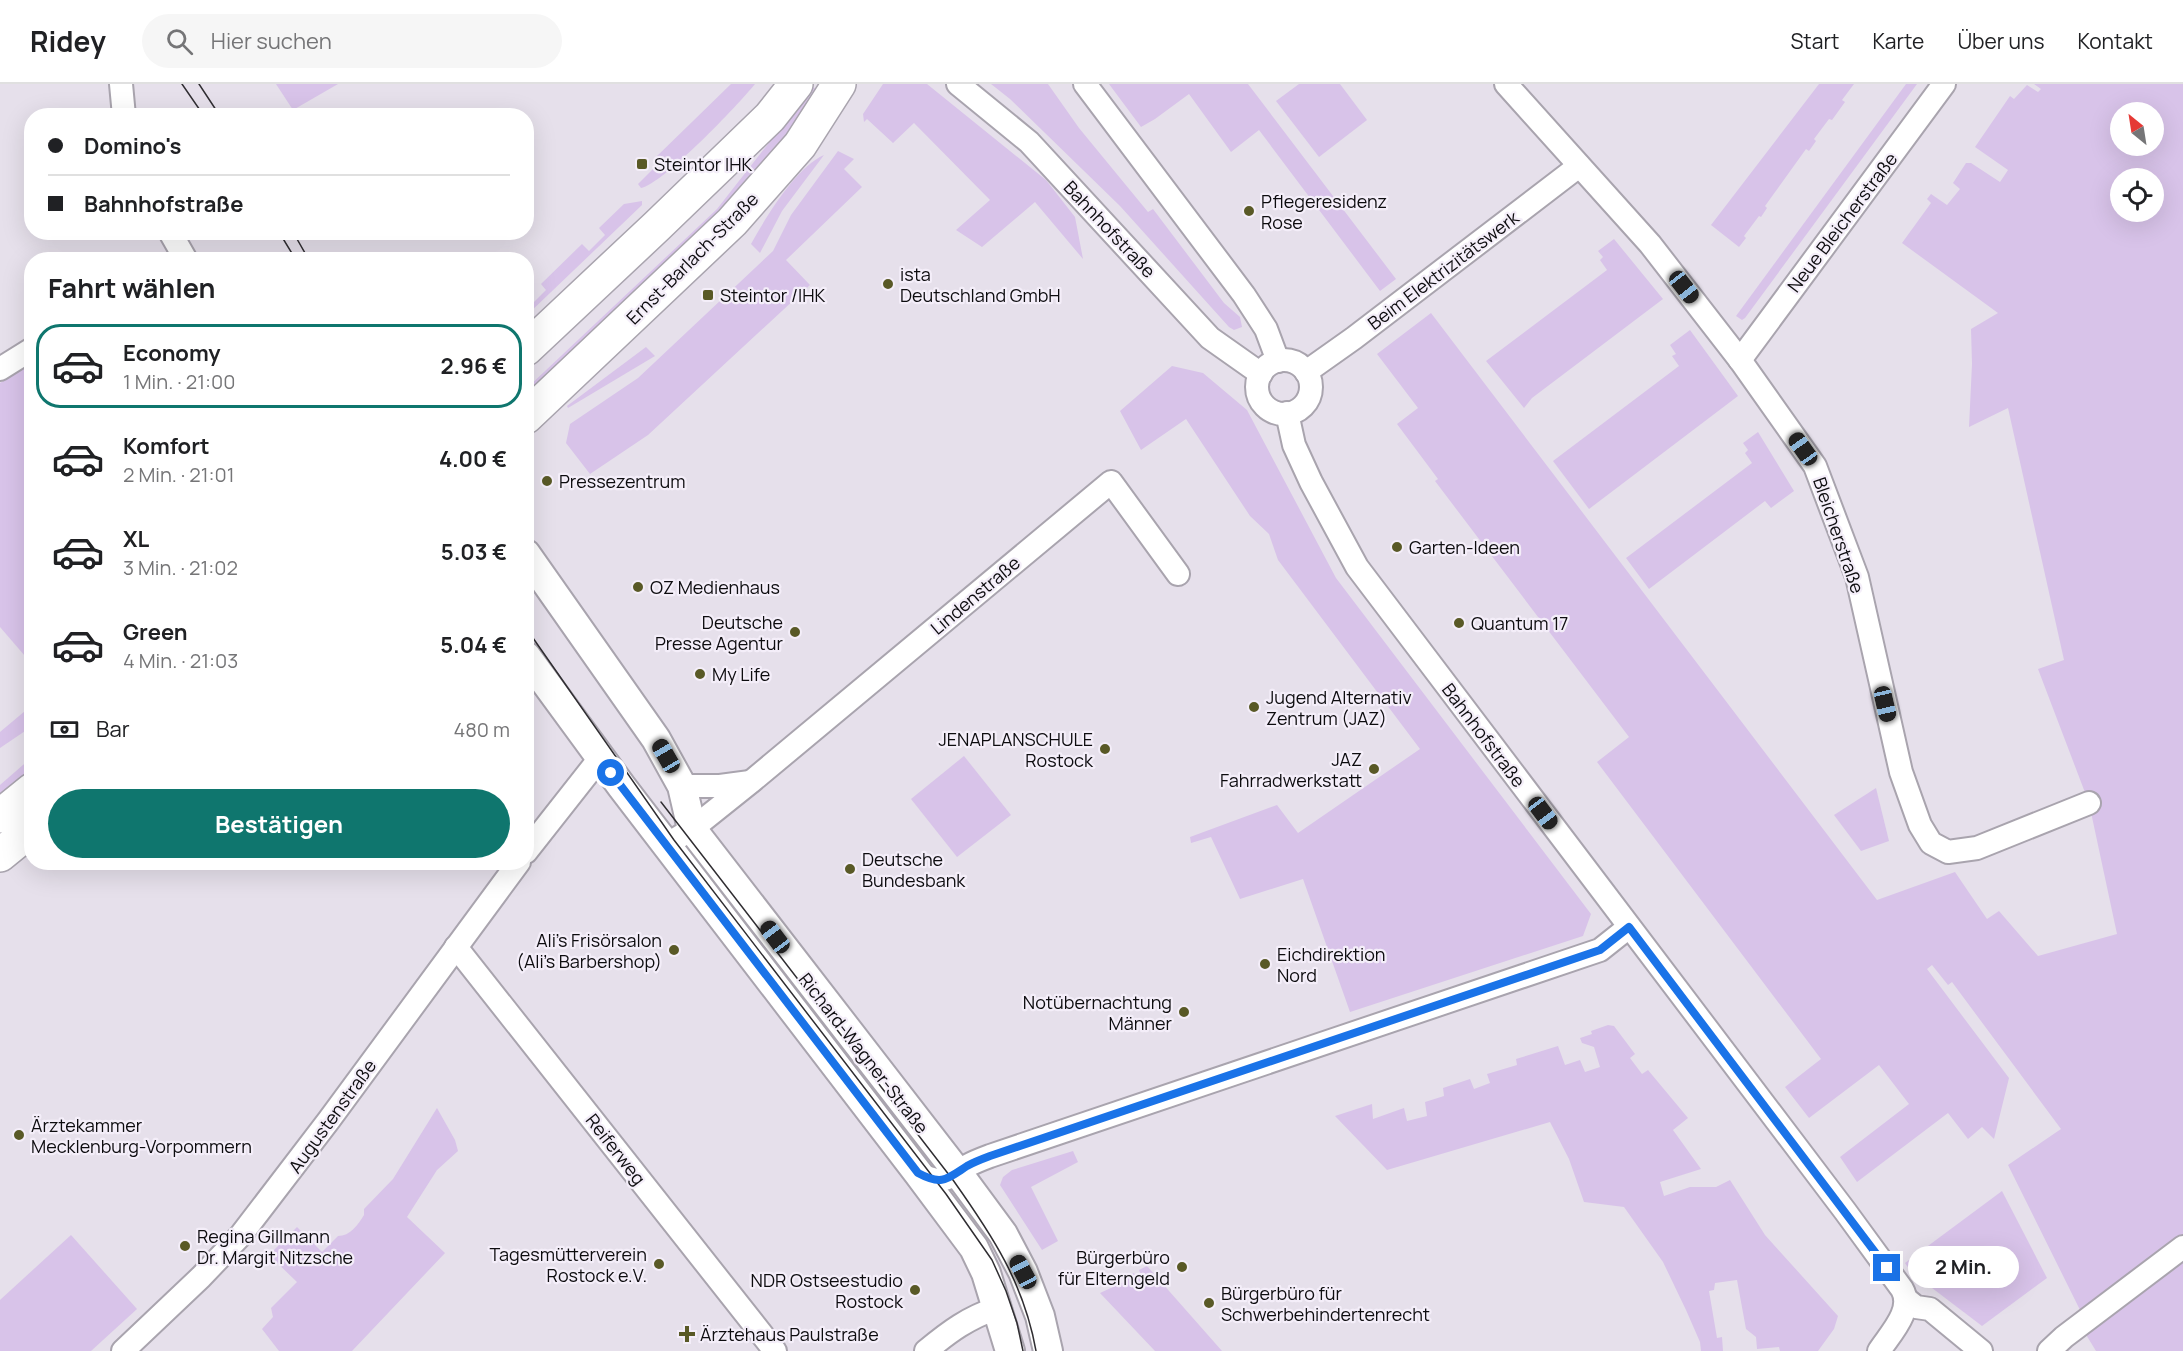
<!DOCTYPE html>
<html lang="de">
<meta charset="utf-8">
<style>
:root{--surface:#fff;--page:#f6f6f6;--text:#202124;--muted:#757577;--line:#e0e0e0;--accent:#0f766e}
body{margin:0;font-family:Manrope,sans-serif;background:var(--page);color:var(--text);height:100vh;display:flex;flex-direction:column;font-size:22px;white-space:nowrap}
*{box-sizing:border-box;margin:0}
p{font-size:20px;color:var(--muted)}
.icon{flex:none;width:33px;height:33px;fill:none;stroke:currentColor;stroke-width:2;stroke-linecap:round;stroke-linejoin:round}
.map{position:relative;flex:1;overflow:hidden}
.side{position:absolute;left:24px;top:168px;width:510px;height:618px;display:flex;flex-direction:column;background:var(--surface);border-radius:24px;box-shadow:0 6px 24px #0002}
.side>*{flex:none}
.banner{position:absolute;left:24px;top:24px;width:510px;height:132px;border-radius:24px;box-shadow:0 6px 24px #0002;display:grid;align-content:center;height:132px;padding:0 24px;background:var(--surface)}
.needle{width:39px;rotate:330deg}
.buttons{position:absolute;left:2110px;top:18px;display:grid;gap:12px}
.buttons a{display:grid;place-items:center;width:54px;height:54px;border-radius:50%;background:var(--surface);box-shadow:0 6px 24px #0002;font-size:30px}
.end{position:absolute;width:27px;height:27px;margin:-14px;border:8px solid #1a73e8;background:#fff;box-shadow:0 0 0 3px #fff}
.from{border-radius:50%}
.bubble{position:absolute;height:42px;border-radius:21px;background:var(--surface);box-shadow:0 6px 24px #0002;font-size:20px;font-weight:700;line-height:42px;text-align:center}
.car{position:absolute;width:18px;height:36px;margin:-18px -9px;border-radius:8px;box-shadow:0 0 4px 2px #0007;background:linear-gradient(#222 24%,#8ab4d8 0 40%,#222 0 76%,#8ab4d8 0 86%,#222 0)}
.banner b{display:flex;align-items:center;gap:21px;height:57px;font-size:22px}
.banner b+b{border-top:2px solid var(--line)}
.banner i{width:15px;height:15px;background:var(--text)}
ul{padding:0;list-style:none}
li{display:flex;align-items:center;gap:18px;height:84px;margin:0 12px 9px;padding:0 12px;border:3px solid transparent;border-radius:24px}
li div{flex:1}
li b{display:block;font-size:22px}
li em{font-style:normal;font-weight:700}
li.active{border-color:var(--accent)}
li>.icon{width:54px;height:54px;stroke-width:1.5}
h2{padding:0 24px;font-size:27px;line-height:72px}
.pay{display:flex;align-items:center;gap:15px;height:66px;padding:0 24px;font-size:22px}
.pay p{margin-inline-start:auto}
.primary-button{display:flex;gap:12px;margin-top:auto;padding:12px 24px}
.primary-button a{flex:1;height:69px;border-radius:36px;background:var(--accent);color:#fff;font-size:24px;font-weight:700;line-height:69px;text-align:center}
header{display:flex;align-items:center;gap:36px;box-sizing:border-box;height:84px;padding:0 30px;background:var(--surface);border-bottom:2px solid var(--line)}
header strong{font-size:28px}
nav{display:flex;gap:33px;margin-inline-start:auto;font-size:21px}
.search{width:420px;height:54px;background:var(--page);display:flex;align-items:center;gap:15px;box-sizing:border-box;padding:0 21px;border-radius:33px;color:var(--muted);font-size:22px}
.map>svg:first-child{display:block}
.green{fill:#d8c3e9;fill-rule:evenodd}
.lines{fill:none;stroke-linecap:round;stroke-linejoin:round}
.minor-casing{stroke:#a9a4ae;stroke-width:26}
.tertiary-casing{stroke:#a9a4ae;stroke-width:32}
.secondary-casing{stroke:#a9a4ae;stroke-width:36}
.minor{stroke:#fff;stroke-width:22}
.tertiary{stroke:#fff;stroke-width:28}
.secondary{stroke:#fff;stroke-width:33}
.tram{stroke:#302e32;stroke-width:1.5}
.route{stroke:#1a73e8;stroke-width:8}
.poi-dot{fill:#595926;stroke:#f4eef9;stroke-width:2}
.labels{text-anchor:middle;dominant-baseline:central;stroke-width:4.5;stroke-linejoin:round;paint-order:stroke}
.poi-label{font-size:18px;fill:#0d0c0f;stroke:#f4eef9;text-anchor:start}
.street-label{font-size:18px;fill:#0d0c0f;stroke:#f4eef9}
</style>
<header>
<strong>Ridey</strong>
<div class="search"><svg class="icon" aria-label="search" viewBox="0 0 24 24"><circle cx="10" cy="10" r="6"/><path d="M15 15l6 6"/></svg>Hier suchen</div>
<nav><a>Start</a><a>Karte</a><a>Über uns</a><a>Kontakt</a></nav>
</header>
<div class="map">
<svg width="2183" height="1267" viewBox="0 0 2183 1267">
<rect width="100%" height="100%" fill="#e6e0eb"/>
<g class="green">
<path d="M276,0H338L293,26Z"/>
<path d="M731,0H755C739,20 663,100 641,104L638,100L658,80L654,75Z"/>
<path d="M883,0H927L1046,96L1075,133L1083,175L1035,118L982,163L956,146L990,116L914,39L893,59L867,35L864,38L863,30Z"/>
<path d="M991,0H1048L1079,44L1148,128L1153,125L1224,219L1240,233L1242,243L1234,246L1229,243L1120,122L1010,15Z"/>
<path d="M1109,0H1248L1396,195L1380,207L1259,46L1231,68L1189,10L1155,35L1141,43Z"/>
<path d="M1299,0H1340L1367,36L1319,73L1276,17Z"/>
<path d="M1819,0H1854L1842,16L1845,18L1832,36L1829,35L1814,55L1816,57L1809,67L1806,65L1765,122L1767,124L1761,133L1759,132L1744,152L1746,154L1739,163L1711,141Z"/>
<path d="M1906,0H1917L1745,234L1742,236L1736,232Z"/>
<path d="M2034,0H2183V1150L2080,1226L2008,1081L2061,1045L1952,898L1948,901L1932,881L1927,885L2009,994L1994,1055L1982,1043L1968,1055L1948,1029L1857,1098L1840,1073L1909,1020L1879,981L1809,1034L1785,1003L1821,975L1597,678L1629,653L1435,397L1438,395L1397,340L1418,324L1377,270L1431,229L1877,816L1955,788L1987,835L1999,827L2038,872L2117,850L2089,719L2038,585L2064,576L2008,324L1969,343L1972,280L1971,245L1998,229L1902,159L1931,119L1927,115L1931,110L1947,121L1960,105L1953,99L1966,79H1971L2000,98L2008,86L1975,63L2010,12L2014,15L2027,1L2038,8L2041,5ZM2121,28H2154V62H2121ZM2121,94H2154V128H2121Z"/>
<path d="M810,2L821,7L757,97L527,321V304L717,125L790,32Z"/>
<path d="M838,67L854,75L844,85L862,103L786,176L810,201L648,351L590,390L566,359L570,340L638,294L773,167L791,131Z"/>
<path d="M824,71L782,127L760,169L751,160C766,133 796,83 824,71Z"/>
<path d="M642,117V121L527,231V214L528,213L534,218L546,206L541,200L582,160L589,167L605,151L599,144L624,120Z"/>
<path d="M1614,155L1663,215L1532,314L1524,324L1486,277L1607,186L1600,176L1603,173L1598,167Z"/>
<path d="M1690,246L1738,312L1589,425L1553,377L1679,282L1672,272L1676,270L1670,261Z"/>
<path d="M646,263L655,272L568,324L567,322Z"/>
<path d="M31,279V579L0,543V299Z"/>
<path d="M1172,282L1203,289L1247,326L1336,494L1591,830L1583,852L1350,928L1303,795L1240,815L1211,753L1191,759L1190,753L1277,721L1298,749L1420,665L1278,476L1269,450L1250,432L1186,335L1141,366L1120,327Z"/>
<path d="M1758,348L1794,407L1771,424L1765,417L1649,505L1626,474L1752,379L1745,369L1748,366L1743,359Z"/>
<path d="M31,622V643L0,664V648Z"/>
<path d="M964,672L1011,731L957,773L911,715Z"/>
<path d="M31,674V685L0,713V701Z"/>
<path d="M1876,704L1889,757L1861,767L1834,731Z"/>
<path d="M1608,941L1614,942L1635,970L1630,974L1642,990L1648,986L1688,1034L1673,1046L1701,1085L1660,1098L1664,1112L1690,1103H1716L1730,1096L1765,1151L1838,1232L1834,1245L1818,1267H1780L1779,1263L1757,1265L1756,1253L1746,1245L1737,1196L1715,1199L1714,1206L1709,1207L1717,1254L1722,1253L1723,1267H1701L1700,1258L1686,1226L1663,1178L1624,1123L1584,1118L1569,1075L1550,1038L1387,1086L1335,1032L1372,1020L1373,1035L1404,1024L1407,1037L1427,1032L1425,1018L1444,1012L1443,1004L1470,995L1474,1005L1490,999L1487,990L1517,981L1516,975L1558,962L1565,981L1580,976L1585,988L1600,983L1594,963L1582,959L1580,954L1592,950L1591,947Z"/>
<path d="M437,1024L455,1056L458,1067L437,1086L407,1133L445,1169L352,1267H279L262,1245L273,1233L271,1224L297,1198L269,1171L297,1143L322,1168L338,1152C350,1152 358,1141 364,1131V1125L393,1095Z"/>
<path d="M1073,1067L1078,1078L1031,1103L1058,1157L1042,1166L1000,1101L1003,1093L1012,1086Z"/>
<path d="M2002,1107L2047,1194L1982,1242L1911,1188L1905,1179Z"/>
<path d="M71,1151L137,1225L91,1267H0V1216Z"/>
<path d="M2183,1176V1267H2096L2085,1249Z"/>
<path d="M1147,1182L1222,1267H1155L1100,1209L1128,1196L1127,1193L1134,1189L1135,1191L1140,1189L1139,1186Z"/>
</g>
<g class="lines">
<defs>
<g id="minor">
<path d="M121,0L124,32"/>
<path d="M958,0L1029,58L1210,254L1261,290"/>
<path d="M1085,0L1244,211L1266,245L1278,277"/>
<path d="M1506,0L1650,160L1740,276L1815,382L1857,493L1901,688L1920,741L1931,759L1948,768L1977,764L2089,719"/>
<path d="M170,148L186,176"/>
<path d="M1740,276L1944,0"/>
<circle cx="1284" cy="303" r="27"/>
<path d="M0,285L32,265"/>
<path d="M1306,288L1354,254L1579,82"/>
<path d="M1287,329L1294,361L1311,398L1357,483L1845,1127L1902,1205C1914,1226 1890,1250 1879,1267"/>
<path d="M682,702H720L750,698"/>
<path d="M666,761L692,745L752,697L1111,398L1178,490"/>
<path d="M526,768L600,674"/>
<path d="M456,863L775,1267"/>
<path d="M918,1089C942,1102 947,1095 967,1082C974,1078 982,1075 990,1072L1600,866L1629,843"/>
<path d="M1906,1215L1916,1223L1930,1225L1981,1267"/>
<path d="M123,1267L201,1193L241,1151L329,1036L519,778"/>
<path d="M926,1267C950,1247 968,1234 997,1224"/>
<path d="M2049,1267L2064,1253L2183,1163"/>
</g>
<g id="tertiary">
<path d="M526,470L656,655L682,702L692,745L958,1089L1003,1150L1023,1188L1040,1232L1048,1267"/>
<path d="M526,572L622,703L918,1089L974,1164L986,1189L1010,1267"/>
</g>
<g id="secondary">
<path d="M526,265L657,142L770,33L796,0"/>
<path d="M526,333L732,138L800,61L839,0"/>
<path d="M0,732L32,706"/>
<path d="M0,771L32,745"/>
</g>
</defs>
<use href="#minor" class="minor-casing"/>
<use href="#tertiary" class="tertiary-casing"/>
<use href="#secondary" class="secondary-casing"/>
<use href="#minor" class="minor"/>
<use href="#tertiary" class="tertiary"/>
<use href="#secondary" class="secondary"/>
<g class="tram">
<path d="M182,0L204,32"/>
<path d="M199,0L220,32"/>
<path d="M279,148L296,176"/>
<path d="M293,148L309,176"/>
<path d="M491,176L494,173"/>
<path d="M526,544L674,756L946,1110L992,1176L1006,1207L1017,1239L1023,1267"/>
<path d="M661,718L953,1096C992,1151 1024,1199 1036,1267"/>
</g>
</g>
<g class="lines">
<path class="route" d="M611,689L918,1089C942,1102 947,1095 967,1082C974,1078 982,1075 990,1072L1600,866L1629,843L1887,1184"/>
</g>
<g class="poi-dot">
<rect x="636" y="74" width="12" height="12" rx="3"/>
<circle cx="1249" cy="127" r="6"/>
<circle cx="888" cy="200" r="6"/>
<rect x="702" y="205" width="12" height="12" rx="3"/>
<circle cx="547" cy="397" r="6"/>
<circle cx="1397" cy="463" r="6"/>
<circle cx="638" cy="503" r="6"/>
<circle cx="1459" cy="539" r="6"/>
<circle cx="795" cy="548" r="6"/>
<circle cx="700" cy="590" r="6"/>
<circle cx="1254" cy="623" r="6"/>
<circle cx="1105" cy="665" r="6"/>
<circle cx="1374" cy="685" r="6"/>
<circle cx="850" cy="785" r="6"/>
<circle cx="674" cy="866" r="6"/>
<circle cx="1265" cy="880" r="6"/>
<circle cx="1184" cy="928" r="6"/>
<circle cx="19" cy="1051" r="6"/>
<circle cx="185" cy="1162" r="6"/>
<circle cx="659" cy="1180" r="6"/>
<circle cx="1182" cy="1183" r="6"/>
<circle cx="915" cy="1206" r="6"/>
<circle cx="1209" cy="1219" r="6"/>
<path d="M684 1241h6v6h6v6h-6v6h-6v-6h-6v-6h6z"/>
</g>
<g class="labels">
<g class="poi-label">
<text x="654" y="80">Steintor IHK</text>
<text x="1261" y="117">Pflegeresidenz<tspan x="1261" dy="21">Rose</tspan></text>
<text x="900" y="190">ista<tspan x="900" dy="21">Deutschland GmbH</tspan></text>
<text x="720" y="211">Steintor /IHK</text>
<text x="559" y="397">Pressezentrum</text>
<text x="1409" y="463">Garten-Ideen</text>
<text x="650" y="503">OZ Medienhaus</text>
<text x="783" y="538" text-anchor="end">Deutsche<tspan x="783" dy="21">Presse Agentur</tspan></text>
<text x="1471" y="539">Quantum 17</text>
<text x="712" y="590">My Life</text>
<text x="1266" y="613">Jugend Alternativ<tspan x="1266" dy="21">Zentrum (JAZ)</tspan></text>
<text x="1093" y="655" text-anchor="end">JENAPLANSCHULE<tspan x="1093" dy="21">Rostock</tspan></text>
<text x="1362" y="675" text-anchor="end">JAZ<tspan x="1362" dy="21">Fahrradwerkstatt</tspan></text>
<text x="862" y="775">Deutsche<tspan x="862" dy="21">Bundesbank</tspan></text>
<text x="662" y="856" text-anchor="end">Ali's Frisörsalon<tspan x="662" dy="21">(Ali's Barbershop)</tspan></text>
<text x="1277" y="870">Eichdirektion<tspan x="1277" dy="21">Nord</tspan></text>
<text x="1172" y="918" text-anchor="end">Notübernachtung<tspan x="1172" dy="21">Männer</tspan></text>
<text x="31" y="1041">Ärztekammer<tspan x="31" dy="21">Mecklenburg-Vorpommern</tspan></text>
<text x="197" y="1152">Regina Gillmann<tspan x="197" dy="21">Dr. Margit Nitzsche</tspan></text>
<text x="647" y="1170" text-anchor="end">Tagesmütterverein<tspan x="647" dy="21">Rostock e.V.</tspan></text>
<text x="1170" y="1173" text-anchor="end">Bürgerbüro<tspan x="1170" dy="21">für Elterngeld</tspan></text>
<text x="903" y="1196" text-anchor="end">NDR Ostseestudio<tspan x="903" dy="21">Rostock</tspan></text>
<text x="1221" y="1209">Bürgerbüro für<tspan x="1221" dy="21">Schwerbehindertenrecht</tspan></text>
<text x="700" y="1250">Ärztehaus Paulstraße</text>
</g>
<g class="street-label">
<text transform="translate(1842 138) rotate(-53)">Neue Bleicherstraße</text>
<text transform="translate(1110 145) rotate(47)">Bahnhofstraße</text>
<text transform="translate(692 174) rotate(-45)">Ernst-Barlach-Straße</text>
<text transform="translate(1443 186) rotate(-37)">Beim Elektrizitätswerk</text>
<text transform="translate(1839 451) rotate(71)">Bleicherstraße</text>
<text transform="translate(975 511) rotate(-40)">Lindenstraße</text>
<text transform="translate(1484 651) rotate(53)">Bahnhofstraße</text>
<text transform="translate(864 969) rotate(52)">Richard-Wagner-Straße</text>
<text transform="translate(332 1032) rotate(-54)">Augustenstraße</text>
<text transform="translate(616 1065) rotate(52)">Reiferweg</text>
</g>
</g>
</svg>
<div class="buttons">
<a><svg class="needle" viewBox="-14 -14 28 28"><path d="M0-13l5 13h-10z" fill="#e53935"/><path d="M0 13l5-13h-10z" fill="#757577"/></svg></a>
<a><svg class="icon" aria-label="locate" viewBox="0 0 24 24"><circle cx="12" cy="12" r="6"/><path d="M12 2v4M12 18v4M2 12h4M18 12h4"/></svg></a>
</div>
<i class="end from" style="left:611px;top:689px"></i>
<i class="end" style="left:1887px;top:1184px"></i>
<div class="bubble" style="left:1908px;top:1162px;width:111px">2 Min.</div>
<i class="car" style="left:1684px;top:203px;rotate:142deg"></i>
<i class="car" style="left:1803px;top:365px;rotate:325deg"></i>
<i class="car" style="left:1885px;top:620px;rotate:167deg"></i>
<i class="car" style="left:666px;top:672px;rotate:330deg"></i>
<i class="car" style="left:1543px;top:729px;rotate:143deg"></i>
<i class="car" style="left:775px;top:853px;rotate:323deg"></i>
<i class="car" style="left:1023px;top:1188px;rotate:332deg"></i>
<div class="banner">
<b><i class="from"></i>Domino's</b>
<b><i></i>Bahnhofstraße</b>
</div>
<section class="side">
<h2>Fahrt wählen</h2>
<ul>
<li class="active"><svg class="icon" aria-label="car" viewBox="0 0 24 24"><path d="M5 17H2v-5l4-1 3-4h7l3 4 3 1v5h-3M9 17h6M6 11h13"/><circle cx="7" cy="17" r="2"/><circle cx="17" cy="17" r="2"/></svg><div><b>Economy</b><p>1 Min. · 21:00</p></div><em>2.96 €</em></li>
<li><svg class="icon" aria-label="car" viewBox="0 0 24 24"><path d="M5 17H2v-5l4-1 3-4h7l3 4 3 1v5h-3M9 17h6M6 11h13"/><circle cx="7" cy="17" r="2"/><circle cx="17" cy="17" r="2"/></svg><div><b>Komfort</b><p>2 Min. · 21:01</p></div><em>4.00 €</em></li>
<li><svg class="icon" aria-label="car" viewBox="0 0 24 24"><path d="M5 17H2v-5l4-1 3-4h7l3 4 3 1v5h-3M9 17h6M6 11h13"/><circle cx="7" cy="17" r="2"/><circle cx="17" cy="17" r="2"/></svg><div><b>XL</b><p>3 Min. · 21:02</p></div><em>5.03 €</em></li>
<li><svg class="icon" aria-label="car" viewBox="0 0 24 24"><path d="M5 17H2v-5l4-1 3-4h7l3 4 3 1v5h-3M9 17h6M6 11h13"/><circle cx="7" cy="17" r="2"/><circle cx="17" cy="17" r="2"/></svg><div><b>Green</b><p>4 Min. · 21:03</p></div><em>5.04 €</em></li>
</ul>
<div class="pay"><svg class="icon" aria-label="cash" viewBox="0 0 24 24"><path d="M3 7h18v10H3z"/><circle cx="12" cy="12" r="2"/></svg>Bar<p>480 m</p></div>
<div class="primary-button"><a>Bestätigen</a></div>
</section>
</div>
